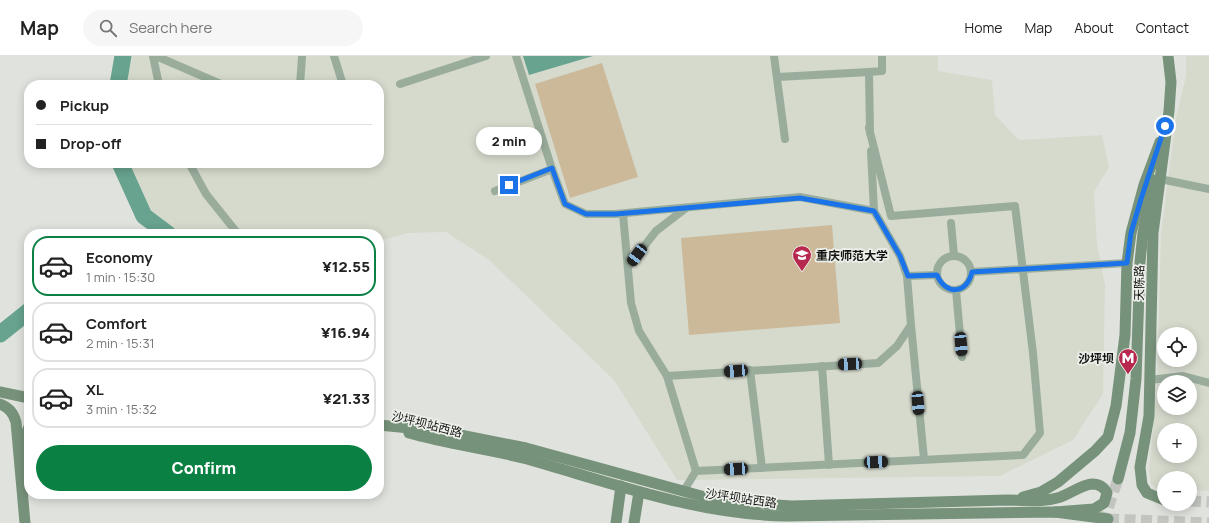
<!DOCTYPE html>
<meta charset="utf-8">
<style>
:root{--surface:#fff;--page:#f6f6f6;--text:#222;--muted:#767676;--line:#e0e0e0;--accent:#0b8043}
body{margin:0;font-family:Manrope,"Noto Sans SC",sans-serif;background:var(--page);color:var(--text);height:100vh;display:flex;flex-direction:column;font-size:15px;white-space:nowrap}
*{box-sizing:border-box;margin:0}
p{font-size:13px;color:var(--muted)}
.icon{flex:none;width:22px;height:22px;fill:none;stroke:currentColor;stroke-width:2;stroke-linecap:round;stroke-linejoin:round}
.map{position:relative;flex:1;overflow:hidden}
.drawer{position:absolute;left:24px;top:173px;width:360px;height:270px;display:flex;flex-direction:column;background:var(--surface);border-radius:16px;box-shadow:0 2px 10px #0003}
.drawer>*{flex:none}
.guide{position:absolute;left:24px;top:24px;width:360px;height:88px;border-radius:16px;box-shadow:0 2px 10px #0003;display:grid;align-content:center;height:88px;padding:0 12px;background:var(--surface)}
.fabs{position:absolute;left:1157px;top:271px;display:grid;gap:8px}
.fabs a{display:grid;place-items:center;width:40px;height:40px;border-radius:50%;background:var(--surface);box-shadow:0 2px 10px #0003;font-size:20px}
.end{position:absolute;width:18px;height:18px;margin:-9px;border:5px solid #1a73e8;background:#fff;box-shadow:0 0 0 2px #fff}
.from{border-radius:50%}
.bubble{position:absolute;height:28px;border-radius:14px;background:var(--surface);box-shadow:0 2px 10px #0003;font-size:13px;font-weight:800;line-height:28px;text-align:center}
.car{position:absolute;width:12px;height:24px;margin:-12px -6px;border-radius:5px;box-shadow:0 0 3px 1px #0007;background:linear-gradient(#222 24%,#8ab4d8 0 40%,#222 0 76%,#8ab4d8 0 86%,#222 0)}
.guide b{display:flex;align-items:center;gap:14px;height:38px;font-size:15px}
.guide b+b{border-top:1px solid var(--line)}
.guide i{width:10px;height:10px;background:var(--text)}
ul{padding:7px 0 0;list-style:none}
li{display:flex;align-items:center;gap:12px;height:60px;margin:0 8px 6px;padding:0 4px;border:2px solid var(--line);border-radius:16px}
li div{flex:1}
li b{display:block;font-size:15px}
li em{font-style:normal;font-weight:800}
li.current{border-color:var(--accent)}
li>.icon{width:36px;height:36px;stroke-width:1.5}
.primary-button{display:flex;gap:8px;margin-top:auto;padding:8px 12px}
.primary-button a{flex:1;height:46px;border-radius:24px;background:var(--accent);color:#fff;font-size:16px;font-weight:800;line-height:46px;text-align:center}
header{display:flex;align-items:center;gap:24px;box-sizing:border-box;height:56px;padding:0 20px;background:var(--surface);border-bottom:1px solid var(--line)}
header strong{font-size:19px}
nav{display:flex;gap:22px;margin-inline-start:auto;font-size:14px}
.search{width:280px;height:36px;background:var(--page);display:flex;align-items:center;gap:10px;box-sizing:border-box;padding:0 14px;border-radius:22px;color:var(--muted);font-size:15px}
.map>svg:first-child{display:block}
.built{fill:#d5dacd;fill-rule:evenodd}
.green{fill:#ccb99a}
.water{fill:#67a38e}
.lines{fill:none;stroke-linecap:round;stroke-linejoin:round}
.river{stroke:#67a38e;stroke-width:17}
.secondary-tunnel{stroke:#c2c4bf;stroke-width:11;stroke-dasharray:11 5.5;stroke-linecap:butt}
.street{stroke:#9aad9c;stroke-width:8}
.secondary{stroke:#77927a;stroke-width:11}
.route{stroke:#1a73e8;stroke-width:5}
.labels{text-anchor:middle;dominant-baseline:central;stroke-width:3.5;stroke-linejoin:round;paint-order:stroke}
.poi-label{font-size:12px;font-weight:bold;fill:#151614;stroke:#edf0ea;text-anchor:start}
.street-label{font-size:12px;fill:#151614;stroke:#edf0ea}
</style>
<header>
<strong>Map</strong>
<div class="search"><svg class="icon" aria-label="search" viewBox="0 0 24 24"><circle cx="10" cy="10" r="6"/><path d="M15 15l6 6"/></svg>Search here</div>
<nav><a>Home</a><a>Map</a><a>About</a><a>Contact</a></nav>
</header>
<div class="map">
<svg width="1209" height="467" viewBox="0 0 1209 467">
<rect width="100%" height="100%" fill="#e0e3dd"/>
<g class="built">
<path d="M133,0H938V15L992,24L995,59L1019,84L1102,79L1109,111L1094,136L1097,188L1105,229L1103,338L1073,384L1000,420L677,424L614,324L489,204L446,176L408,177L379,185V178H176L149,157L127,107H379V29H125Z"/>
<path d="M1186,0H1209V435L1190,434V422H1164V433H1158L1151,428L1149,415L1157,324L1161,177L1176,62L1186,20ZM1164,278H1190V304H1164ZM1164,326H1190V352H1164ZM1164,374H1190V400H1164Z"/>
</g>
<g class="green">
<path d="M602,7L638,121L570,142L535,28Z"/>
<path d="M832,169L840,267L689,279L681,182Z"/>
</g>
<path class="water" d="M523,0H593L529,19Z"/>
<g class="lines">
<g class="river">
<path d="M118,29L123,0"/>
<path d="M120,107L144,160L168,178"/>
<path d="M0,278L29,255"/>
</g>
<g class="secondary-tunnel">
<path d="M1190,445L1209,446"/>
<path d="M1108,463L1209,467"/>
<path d="M1103,467L1118,423"/>
</g>
<g class="street">
<path d="M153,0L159,29"/>
<path d="M156,0L223,29"/>
<path d="M334,0L343,29"/>
<path d="M516,0L552,113L565,148L586,158H615L800,141L874,155L900,200L907,220L937,219"/>
<path d="M774,0L785,83"/>
<path d="M869,16L882,15V0"/>
<path d="M778,21L869,16L870,77"/>
<path d="M400,28L486,0"/>
<path d="M300,29L302,1"/>
<path d="M871,95L874,155"/>
<path d="M189,107L206,138L238,178"/>
<path d="M1160,123L1209,133"/>
<path d="M495,135L552,113"/>
<path d="M623,158L631,247L639,275L667,320L878,307L897,290L911,269L907,220"/>
<path d="M951,167L954,199"/>
<circle cx="954" cy="217" r="17"/>
<path d="M628,211L656,175L686,152"/>
<path d="M971,216L1127,207"/>
<path d="M956,234L962,301"/>
<path d="M911,269L924,403"/>
<path d="M822,310L829,409"/>
<path d="M750,314L762,412"/>
<path d="M667,320L696,415L1023,399L1040,377L1033,297L1015,150L891,160L869,72"/>
<path d="M1150,324L1183,320L1209,327"/>
<path d="M683,436L696,415"/>
</g>
<g class="secondary">
<path d="M0,336L29,342"/>
<path d="M0,348C9,352 13,356 16,366L25,467"/>
<path d="M379,369L440,375L526,392L705,441L745,447L792,450L1007,444C1024,444 1041,447 1057,442C1069,439 1080,429 1092,428C1099,428 1104,431 1107,437L1104,447L1094,453L1055,456"/>
<path d="M409,377C448,388 488,393 527,403C612,427 698,459 787,460L1055,456L1108,463"/>
<path d="M21,390L29,371"/>
<path d="M1118,423L1130,377L1136,323L1140,206L1143,177L1153,124"/>
<path d="M1023,441L1041,436L1058,426L1095,395L1108,381L1116,350L1125,279L1127,207L1131,177L1144,129L1160,86"/>
<path d="M1164,444L1147,437L1142,429L1140,411L1149,360L1153,177L1169,55L1171,26L1168,0"/>
<path d="M616,467L621,430"/>
<path d="M634,467L639,436"/>
</g>
</g>
<g class="lines">
<path class="route" d="M509,129L552,112L565,148L586,158H616L800,142L874,155L900,200L908,220L937,219C946,240 967,238 972,216L1127,207L1131,177L1141,143L1165,70"/>
</g>
<defs>
<symbol id="university-pin" viewBox="-11 -11 22 30"><path d="M0 17L-7.5 6A9.5 9.5 0 1 1 7.5 6Z" fill="#b8274e" stroke="#edf0ea"/><path d="M0-5L7-2L0 1L-7-2ZM-4 1L0 2.5L4 1V4Q0 6-4 4Z" fill="#fff"/></symbol>
<symbol id="metro-pin" viewBox="-11 -11 22 30"><path d="M0 17L-7.5 6A9.5 9.5 0 1 1 7.5 6Z" fill="#b8274e" stroke="#edf0ea"/><path d="M-5.5 5V-5H-3L0 0L3-5H5.5V5H3V-.5L0 4L-3-.5V5Z" fill="#fff"/></symbol>
</defs>
<g fill-rule="evenodd">
<use href="#university-pin" x="791" y="188" width="22" height="30"/>
<use href="#metro-pin" x="1117" y="291" width="22" height="30"/>
</g>
<g class="labels">
<g class="poi-label">
<text x="816" y="199">重庆师范大学</text>
<text x="1114" y="302" text-anchor="end">沙坪坝</text>
</g>
<g class="street-label">
<text transform="translate(1139 227) rotate(-89)">天陈路</text>
<text transform="translate(427 368) rotate(14)">沙坪坝站西路</text>
<text transform="translate(741 442) rotate(8)">沙坪坝站西路</text>
</g>
</g>
</svg>
<div class="fabs">
<a><svg class="icon" aria-label="locate" viewBox="0 0 24 24"><circle cx="12" cy="12" r="6"/><path d="M12 2v4M12 18v4M2 12h4M18 12h4"/></svg></a>
<a><svg class="icon" aria-label="layers" viewBox="0 0 24 24"><path d="M12 4l9 5-9 5-9-5zM3 14l9 5 9-5"/></svg></a>
<a>+</a>
<a>−</a>
</div>
<i class="end from" style="left:1165px;top:70px"></i>
<i class="end" style="left:509px;top:129px"></i>
<div class="bubble" style="left:476px;top:71px;width:66px">2 min</div>
<i class="car" style="left:637px;top:199px;rotate:217deg"></i>
<i class="car" style="left:961px;top:288px;rotate:175deg"></i>
<i class="car" style="left:850px;top:308px;rotate:267deg"></i>
<i class="car" style="left:736px;top:315px;rotate:266deg"></i>
<i class="car" style="left:918px;top:347px;rotate:175deg"></i>
<i class="car" style="left:876px;top:406px;rotate:87deg"></i>
<i class="car" style="left:736px;top:413px;rotate:267deg"></i>
<div class="guide">
<b><i class="from"></i>Pickup</b>
<b><i></i>Drop-off</b>
</div>
<section class="drawer">
<ul>
<li class="current"><svg class="icon" aria-label="car" viewBox="0 0 24 24"><path d="M5 17H2v-5l4-1 3-4h7l3 4 3 1v5h-3M9 17h6M6 11h13"/><circle cx="7" cy="17" r="2"/><circle cx="17" cy="17" r="2"/></svg><div><b>Economy</b><p>1 min · 15:30</p></div><em>¥12.55</em></li>
<li><svg class="icon" aria-label="car" viewBox="0 0 24 24"><path d="M5 17H2v-5l4-1 3-4h7l3 4 3 1v5h-3M9 17h6M6 11h13"/><circle cx="7" cy="17" r="2"/><circle cx="17" cy="17" r="2"/></svg><div><b>Comfort</b><p>2 min · 15:31</p></div><em>¥16.94</em></li>
<li><svg class="icon" aria-label="car" viewBox="0 0 24 24"><path d="M5 17H2v-5l4-1 3-4h7l3 4 3 1v5h-3M9 17h6M6 11h13"/><circle cx="7" cy="17" r="2"/><circle cx="17" cy="17" r="2"/></svg><div><b>XL</b><p>3 min · 15:32</p></div><em>¥21.33</em></li>
</ul>
<div class="primary-button"><a>Confirm</a></div>
</section>
</div>
